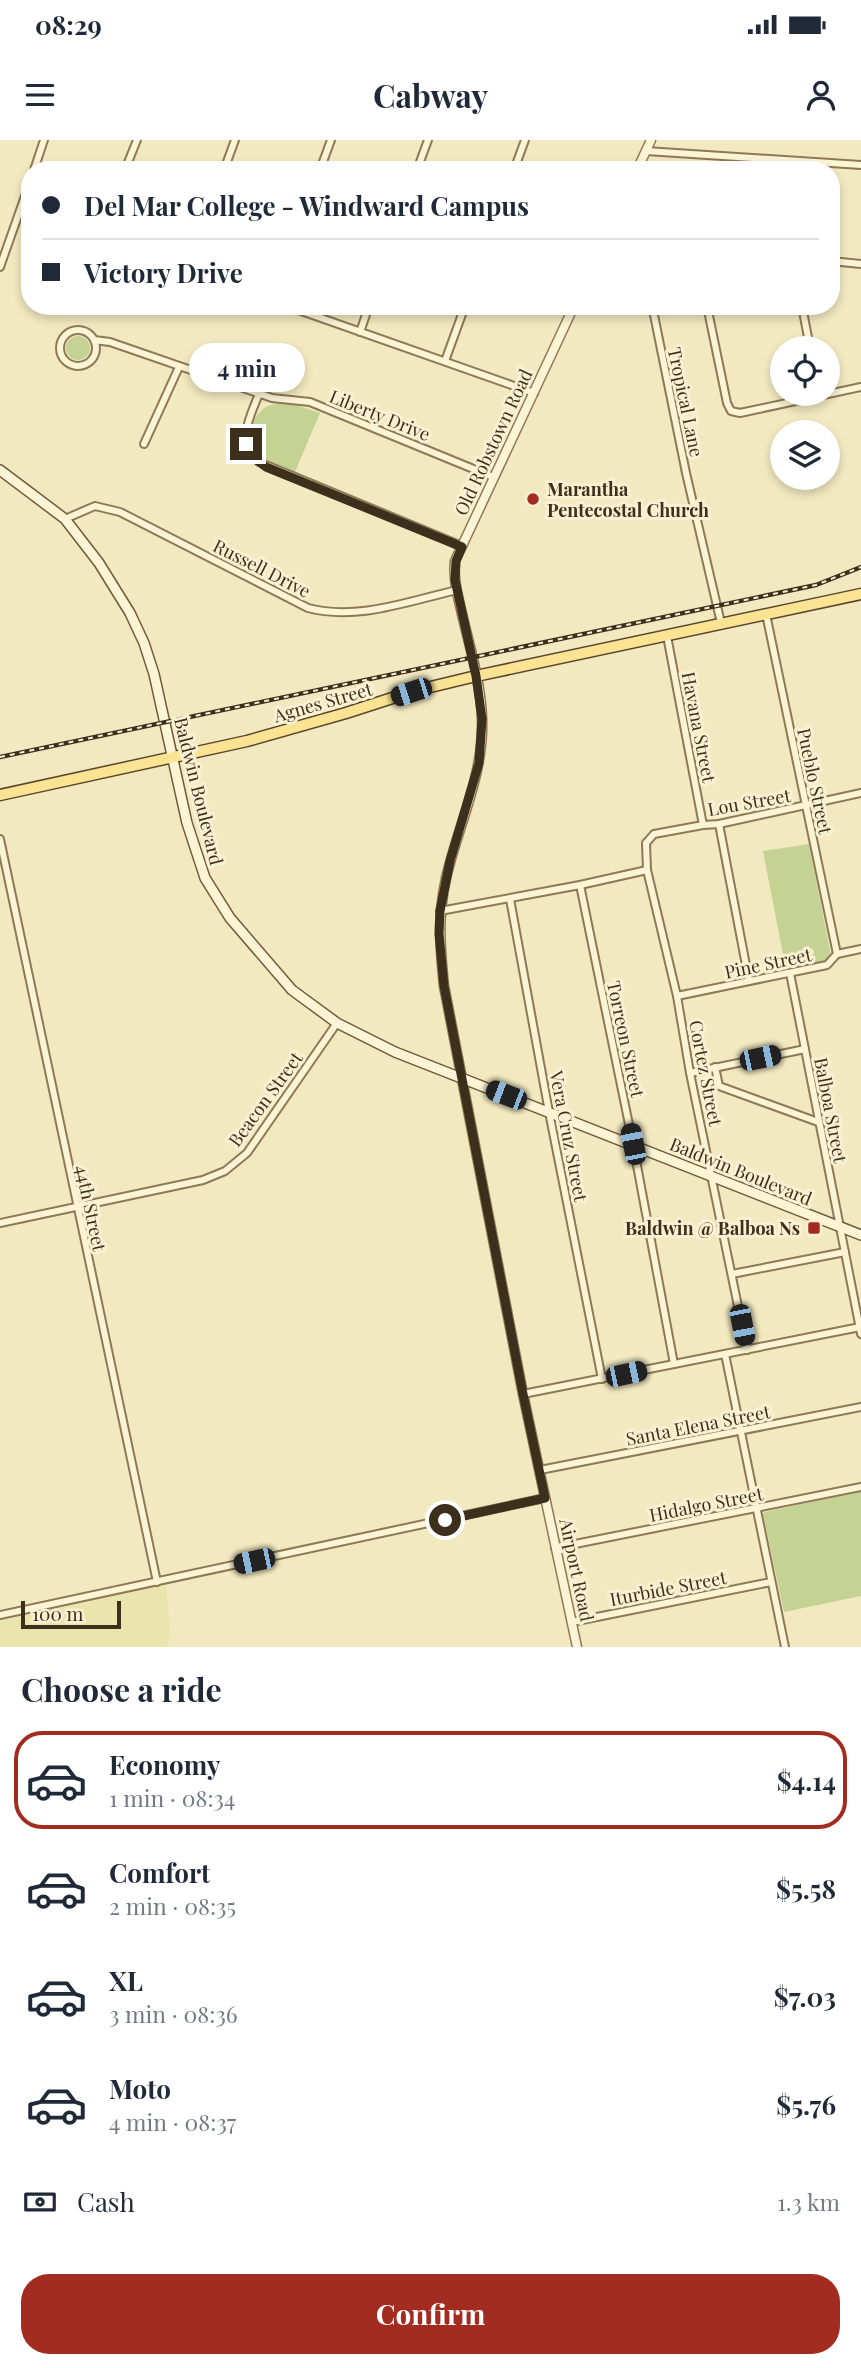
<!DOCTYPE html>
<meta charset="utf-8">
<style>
:root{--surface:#fff;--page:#f6f6f7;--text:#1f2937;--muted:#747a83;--line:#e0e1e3;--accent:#a32c20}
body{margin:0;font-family:"Playfair Display",serif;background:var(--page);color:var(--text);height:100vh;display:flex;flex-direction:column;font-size:26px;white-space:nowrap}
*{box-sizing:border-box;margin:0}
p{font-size:23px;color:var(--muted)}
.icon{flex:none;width:38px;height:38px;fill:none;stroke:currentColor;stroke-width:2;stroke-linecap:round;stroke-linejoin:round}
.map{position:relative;height:1507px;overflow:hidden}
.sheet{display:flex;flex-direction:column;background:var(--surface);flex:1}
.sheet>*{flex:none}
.top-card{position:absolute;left:21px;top:21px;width:819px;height:154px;border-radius:28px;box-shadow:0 4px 10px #0003;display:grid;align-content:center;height:154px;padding:0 21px;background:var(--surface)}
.fabs{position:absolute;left:770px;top:196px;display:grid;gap:14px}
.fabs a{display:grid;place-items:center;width:70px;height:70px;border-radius:50%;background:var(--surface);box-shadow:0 4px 10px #0003;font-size:35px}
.scale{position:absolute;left:21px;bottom:18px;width:100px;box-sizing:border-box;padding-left:7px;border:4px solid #3c2f1c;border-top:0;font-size:19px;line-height:24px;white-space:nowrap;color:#3c2f1c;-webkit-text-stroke:5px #f9f1d1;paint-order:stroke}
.end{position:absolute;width:32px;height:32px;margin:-16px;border:9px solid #3c2f1c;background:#fff;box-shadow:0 0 0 4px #fff}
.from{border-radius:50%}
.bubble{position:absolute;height:49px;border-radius:24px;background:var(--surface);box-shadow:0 4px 10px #0003;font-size:23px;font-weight:700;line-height:49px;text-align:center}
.car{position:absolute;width:21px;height:42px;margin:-21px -10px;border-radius:9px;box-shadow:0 0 5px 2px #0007;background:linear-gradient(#222 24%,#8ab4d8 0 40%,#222 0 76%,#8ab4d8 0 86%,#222 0)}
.top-card b{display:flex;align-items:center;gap:24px;height:66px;font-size:26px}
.top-card b+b{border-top:2px solid var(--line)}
.top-card i{width:18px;height:18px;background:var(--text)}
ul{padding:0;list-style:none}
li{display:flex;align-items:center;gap:21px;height:98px;margin:0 14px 10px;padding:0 7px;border:4px solid transparent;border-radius:28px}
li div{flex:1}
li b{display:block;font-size:26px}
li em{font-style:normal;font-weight:700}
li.active{border-color:var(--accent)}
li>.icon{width:63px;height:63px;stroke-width:1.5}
h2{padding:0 21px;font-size:32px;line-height:84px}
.pay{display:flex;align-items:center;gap:18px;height:77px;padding:0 21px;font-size:26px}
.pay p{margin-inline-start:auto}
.primary-button{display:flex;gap:14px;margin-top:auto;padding:14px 21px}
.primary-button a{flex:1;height:80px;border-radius:28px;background:var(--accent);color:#fff;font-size:28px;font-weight:700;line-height:80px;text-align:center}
.status{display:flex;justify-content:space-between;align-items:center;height:49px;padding:0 35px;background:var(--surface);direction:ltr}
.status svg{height:19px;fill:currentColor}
header{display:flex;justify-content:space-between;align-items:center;height:91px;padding:0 21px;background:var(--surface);font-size:32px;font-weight:700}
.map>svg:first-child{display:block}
.farmland{fill:#e9e5ad}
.green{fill:#c4d293}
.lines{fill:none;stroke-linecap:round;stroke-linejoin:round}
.minor-casing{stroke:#8e7956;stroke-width:10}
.tertiary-casing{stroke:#8e7956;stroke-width:11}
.secondary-casing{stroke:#6f5a39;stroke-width:12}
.primary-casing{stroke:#5b462b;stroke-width:13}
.minor{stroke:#fcf4d5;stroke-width:6}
.tertiary{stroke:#fcf4d5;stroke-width:8}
.secondary{stroke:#fcf4d5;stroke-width:9}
.primary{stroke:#fae494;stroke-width:10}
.rail-casing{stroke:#3c2f1c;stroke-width:4.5}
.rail{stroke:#f9f1d1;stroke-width:2;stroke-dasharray:5;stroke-linecap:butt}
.route{stroke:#3c2f1c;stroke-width:9}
.poi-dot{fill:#a32c20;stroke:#f9f1d1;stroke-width:2.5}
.labels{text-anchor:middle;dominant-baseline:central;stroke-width:6;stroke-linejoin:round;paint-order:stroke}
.street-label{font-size:18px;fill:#3c2f1c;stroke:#f9f1d1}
.poi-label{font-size:18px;font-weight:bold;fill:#3c2f1c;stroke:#f9f1d1;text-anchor:start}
</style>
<div class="status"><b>08:29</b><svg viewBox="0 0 49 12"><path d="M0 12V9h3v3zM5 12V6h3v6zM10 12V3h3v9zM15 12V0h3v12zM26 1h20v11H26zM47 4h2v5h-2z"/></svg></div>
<header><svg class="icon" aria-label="menu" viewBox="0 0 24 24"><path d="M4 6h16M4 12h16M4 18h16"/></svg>Cabway<svg class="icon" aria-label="person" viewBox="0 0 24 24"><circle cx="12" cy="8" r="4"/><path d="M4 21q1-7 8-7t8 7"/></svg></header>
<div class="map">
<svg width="861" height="1507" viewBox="0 0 861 1507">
<rect width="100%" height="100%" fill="#f2e9c0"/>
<path class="farmland" d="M166,1445L170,1493L167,1507H0V1481Z"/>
<g class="green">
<circle cx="78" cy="208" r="12"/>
<path d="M293,264L320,273L295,332C284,328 270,324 261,315C246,301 250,271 271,265C277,263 286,264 293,264Z"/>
<path d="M809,704L831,816L823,823L786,830L763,711Z"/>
<path d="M861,1351V1456L784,1472L763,1374L765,1372Z"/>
</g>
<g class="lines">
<defs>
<g id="minor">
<path d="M646,11L861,25"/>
<path d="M34,30L44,0"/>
<path d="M125,30L137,0"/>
<path d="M224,30L235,0"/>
<path d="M320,30L331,0"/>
<path d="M417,30L428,0"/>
<path d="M514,30L525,0"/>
<path d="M831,121L861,124"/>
<path d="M0,127L30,42"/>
<path d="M287,166L534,253"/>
<path d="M633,166L653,170L670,166"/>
<path d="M707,166L727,263L731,271L740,273L861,247"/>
<path d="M802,166L810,208"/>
<path d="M653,170L686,333L721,483"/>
<circle cx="78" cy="208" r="18"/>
<path d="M360,192L369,166"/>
<path d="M94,200L110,202L272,258L310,262L493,337"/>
<path d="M445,221L465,166"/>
<path d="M259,254C249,279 236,301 259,322L462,406"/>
<path d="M144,304L179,227"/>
<path d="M65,379L95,366L120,372L308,468C357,481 409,461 457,450"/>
<path d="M766,474L837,814"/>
<path d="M667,496L703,685"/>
<path d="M719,684L749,841"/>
<path d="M0,699L157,1442"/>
<path d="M580,745L633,1004L674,1224"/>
<path d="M510,759L549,972L602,1239"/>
<path d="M440,771L580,745L647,730"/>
<path d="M790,833L861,1194"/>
<path d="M677,856L827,825L837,814L861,809"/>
<path d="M715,927L719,946L818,982"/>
<path d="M690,933L805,909"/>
<path d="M0,1083L203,1040L225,1031L247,1013L337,883"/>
<path d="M732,1134L845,1112"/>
<path d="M747,1210L690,933L677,856L647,730L646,703L654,694L703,685L719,684L861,653"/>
<path d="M725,1214L785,1507"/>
<path d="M523,1254L860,1187"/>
<path d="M540,1330L861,1267"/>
<path d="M555,1408L861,1347"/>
<path d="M0,1475L545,1358"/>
<path d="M572,1482L771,1442"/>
</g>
<g id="tertiary">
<path d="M637,30L651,0"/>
<path d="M574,166L455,421C453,439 458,456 462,474C470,508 481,544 482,579C484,627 464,673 451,719C437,766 439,798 444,846L523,1254L577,1507"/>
</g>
<path id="secondary" d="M0,330L65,379L99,423L130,473L144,503L154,534L187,683L205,738L230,778L292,850L337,883L395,912L861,1095"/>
<path id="primary" d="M0,655L247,601L346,573L414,551L476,536L861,454"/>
</defs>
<use href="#minor" class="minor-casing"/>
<use href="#tertiary" class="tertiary-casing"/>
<use href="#secondary" class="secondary-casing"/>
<use href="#primary" class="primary-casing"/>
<use href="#minor" class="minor"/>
<use href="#tertiary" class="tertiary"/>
<use href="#secondary" class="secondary"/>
<use href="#primary" class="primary"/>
<defs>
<path id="rail" d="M0,617L816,445L861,427"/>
</defs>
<use href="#rail" class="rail-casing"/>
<use href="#rail" class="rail"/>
</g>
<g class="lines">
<path class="route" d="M246,304L253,317L266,327L462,407L456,421L455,440L476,536L482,579L479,623L450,721L440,771L439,794L444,846L523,1254L545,1358L445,1380"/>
</g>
<g class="poi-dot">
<circle cx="533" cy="359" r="7"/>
<rect x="807" y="1081" width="14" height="14" rx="3.5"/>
</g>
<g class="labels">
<g class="street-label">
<text transform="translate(686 262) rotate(78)">Tropical Lane</text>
<text transform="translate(380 275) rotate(22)">Liberty Drive</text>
<text transform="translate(493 302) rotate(-65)">Old Robstown Road</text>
<text transform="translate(262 428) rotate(27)">Russell Drive</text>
<text transform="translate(323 562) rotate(-16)">Agnes Street</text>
<text transform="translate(699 587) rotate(79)">Havana Street</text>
<text transform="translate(815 641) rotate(78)">Pueblo Street</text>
<text transform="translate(199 651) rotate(76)">Baldwin Boulevard</text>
<text transform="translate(749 662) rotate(-10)">Lou Street</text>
<text transform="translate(768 823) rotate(-12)">Pine Street</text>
<text transform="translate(626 899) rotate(78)">Torreon Street</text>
<text transform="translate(706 933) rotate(79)">Cortez Street</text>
<text transform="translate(265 959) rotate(-54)">Beacon Street</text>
<text transform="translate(831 970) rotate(79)">Balboa Street</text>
<text transform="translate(569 996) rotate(79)">Vera Cruz Street</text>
<text transform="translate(741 1031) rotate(22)">Baldwin Boulevard</text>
<text transform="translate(91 1068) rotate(78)">44th Street</text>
<text transform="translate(698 1285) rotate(-11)">Santa Elena Street</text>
<text transform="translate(706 1364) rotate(-11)">Hidalgo Street</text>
<text transform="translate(577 1430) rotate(78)">Airport Road</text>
<text transform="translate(668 1448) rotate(-11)">Iturbide Street</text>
</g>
<g class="poi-label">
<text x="547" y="349">Marantha<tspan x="547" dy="21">Pentecostal Church</tspan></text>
<text x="800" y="1088" text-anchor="end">Baldwin @ Balboa Ns</text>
</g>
</g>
</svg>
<div class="fabs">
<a><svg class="icon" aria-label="locate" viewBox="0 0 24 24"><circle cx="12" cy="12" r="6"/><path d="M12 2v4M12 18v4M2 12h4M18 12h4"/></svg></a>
<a><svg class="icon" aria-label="layers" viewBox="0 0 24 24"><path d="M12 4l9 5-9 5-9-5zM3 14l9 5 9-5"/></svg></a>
</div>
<div class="scale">100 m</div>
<i class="end from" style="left:445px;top:1380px"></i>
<i class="end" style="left:246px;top:304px"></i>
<div class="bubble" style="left:189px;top:203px;width:116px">4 min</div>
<i class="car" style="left:411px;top:552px;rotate:252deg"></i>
<i class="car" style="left:760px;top:918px;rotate:78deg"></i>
<i class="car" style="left:506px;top:955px;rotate:291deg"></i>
<i class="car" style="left:633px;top:1004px;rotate:349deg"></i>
<i class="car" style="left:742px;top:1185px;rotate:169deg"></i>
<i class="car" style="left:626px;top:1234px;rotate:78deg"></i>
<i class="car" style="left:254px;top:1421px;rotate:258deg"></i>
<div class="top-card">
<b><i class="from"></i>Del Mar College - Windward Campus</b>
<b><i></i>Victory Drive</b>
</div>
</div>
<section class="sheet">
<h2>Choose a ride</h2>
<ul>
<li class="active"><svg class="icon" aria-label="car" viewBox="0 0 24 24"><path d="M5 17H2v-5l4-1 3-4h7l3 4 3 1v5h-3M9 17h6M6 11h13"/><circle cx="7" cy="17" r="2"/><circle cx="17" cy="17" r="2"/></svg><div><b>Economy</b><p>1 min · 08:34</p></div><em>$4.14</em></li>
<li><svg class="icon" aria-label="car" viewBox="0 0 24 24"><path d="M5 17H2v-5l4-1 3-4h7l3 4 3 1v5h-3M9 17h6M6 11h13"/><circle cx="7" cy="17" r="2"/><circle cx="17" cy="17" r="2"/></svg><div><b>Comfort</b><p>2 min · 08:35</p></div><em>$5.58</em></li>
<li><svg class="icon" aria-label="car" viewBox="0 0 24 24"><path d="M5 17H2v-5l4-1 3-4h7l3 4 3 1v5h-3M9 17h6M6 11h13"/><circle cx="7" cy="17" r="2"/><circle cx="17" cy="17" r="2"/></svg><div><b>XL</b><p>3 min · 08:36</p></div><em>$7.03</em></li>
<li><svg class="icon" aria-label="car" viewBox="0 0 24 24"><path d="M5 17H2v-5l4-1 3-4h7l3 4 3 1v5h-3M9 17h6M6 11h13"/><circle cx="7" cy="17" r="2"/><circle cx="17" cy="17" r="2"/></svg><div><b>Moto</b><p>4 min · 08:37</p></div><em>$5.76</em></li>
</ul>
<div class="pay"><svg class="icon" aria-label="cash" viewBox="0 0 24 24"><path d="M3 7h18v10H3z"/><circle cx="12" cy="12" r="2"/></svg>Cash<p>1.3 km</p></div>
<div class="primary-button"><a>Confirm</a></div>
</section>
